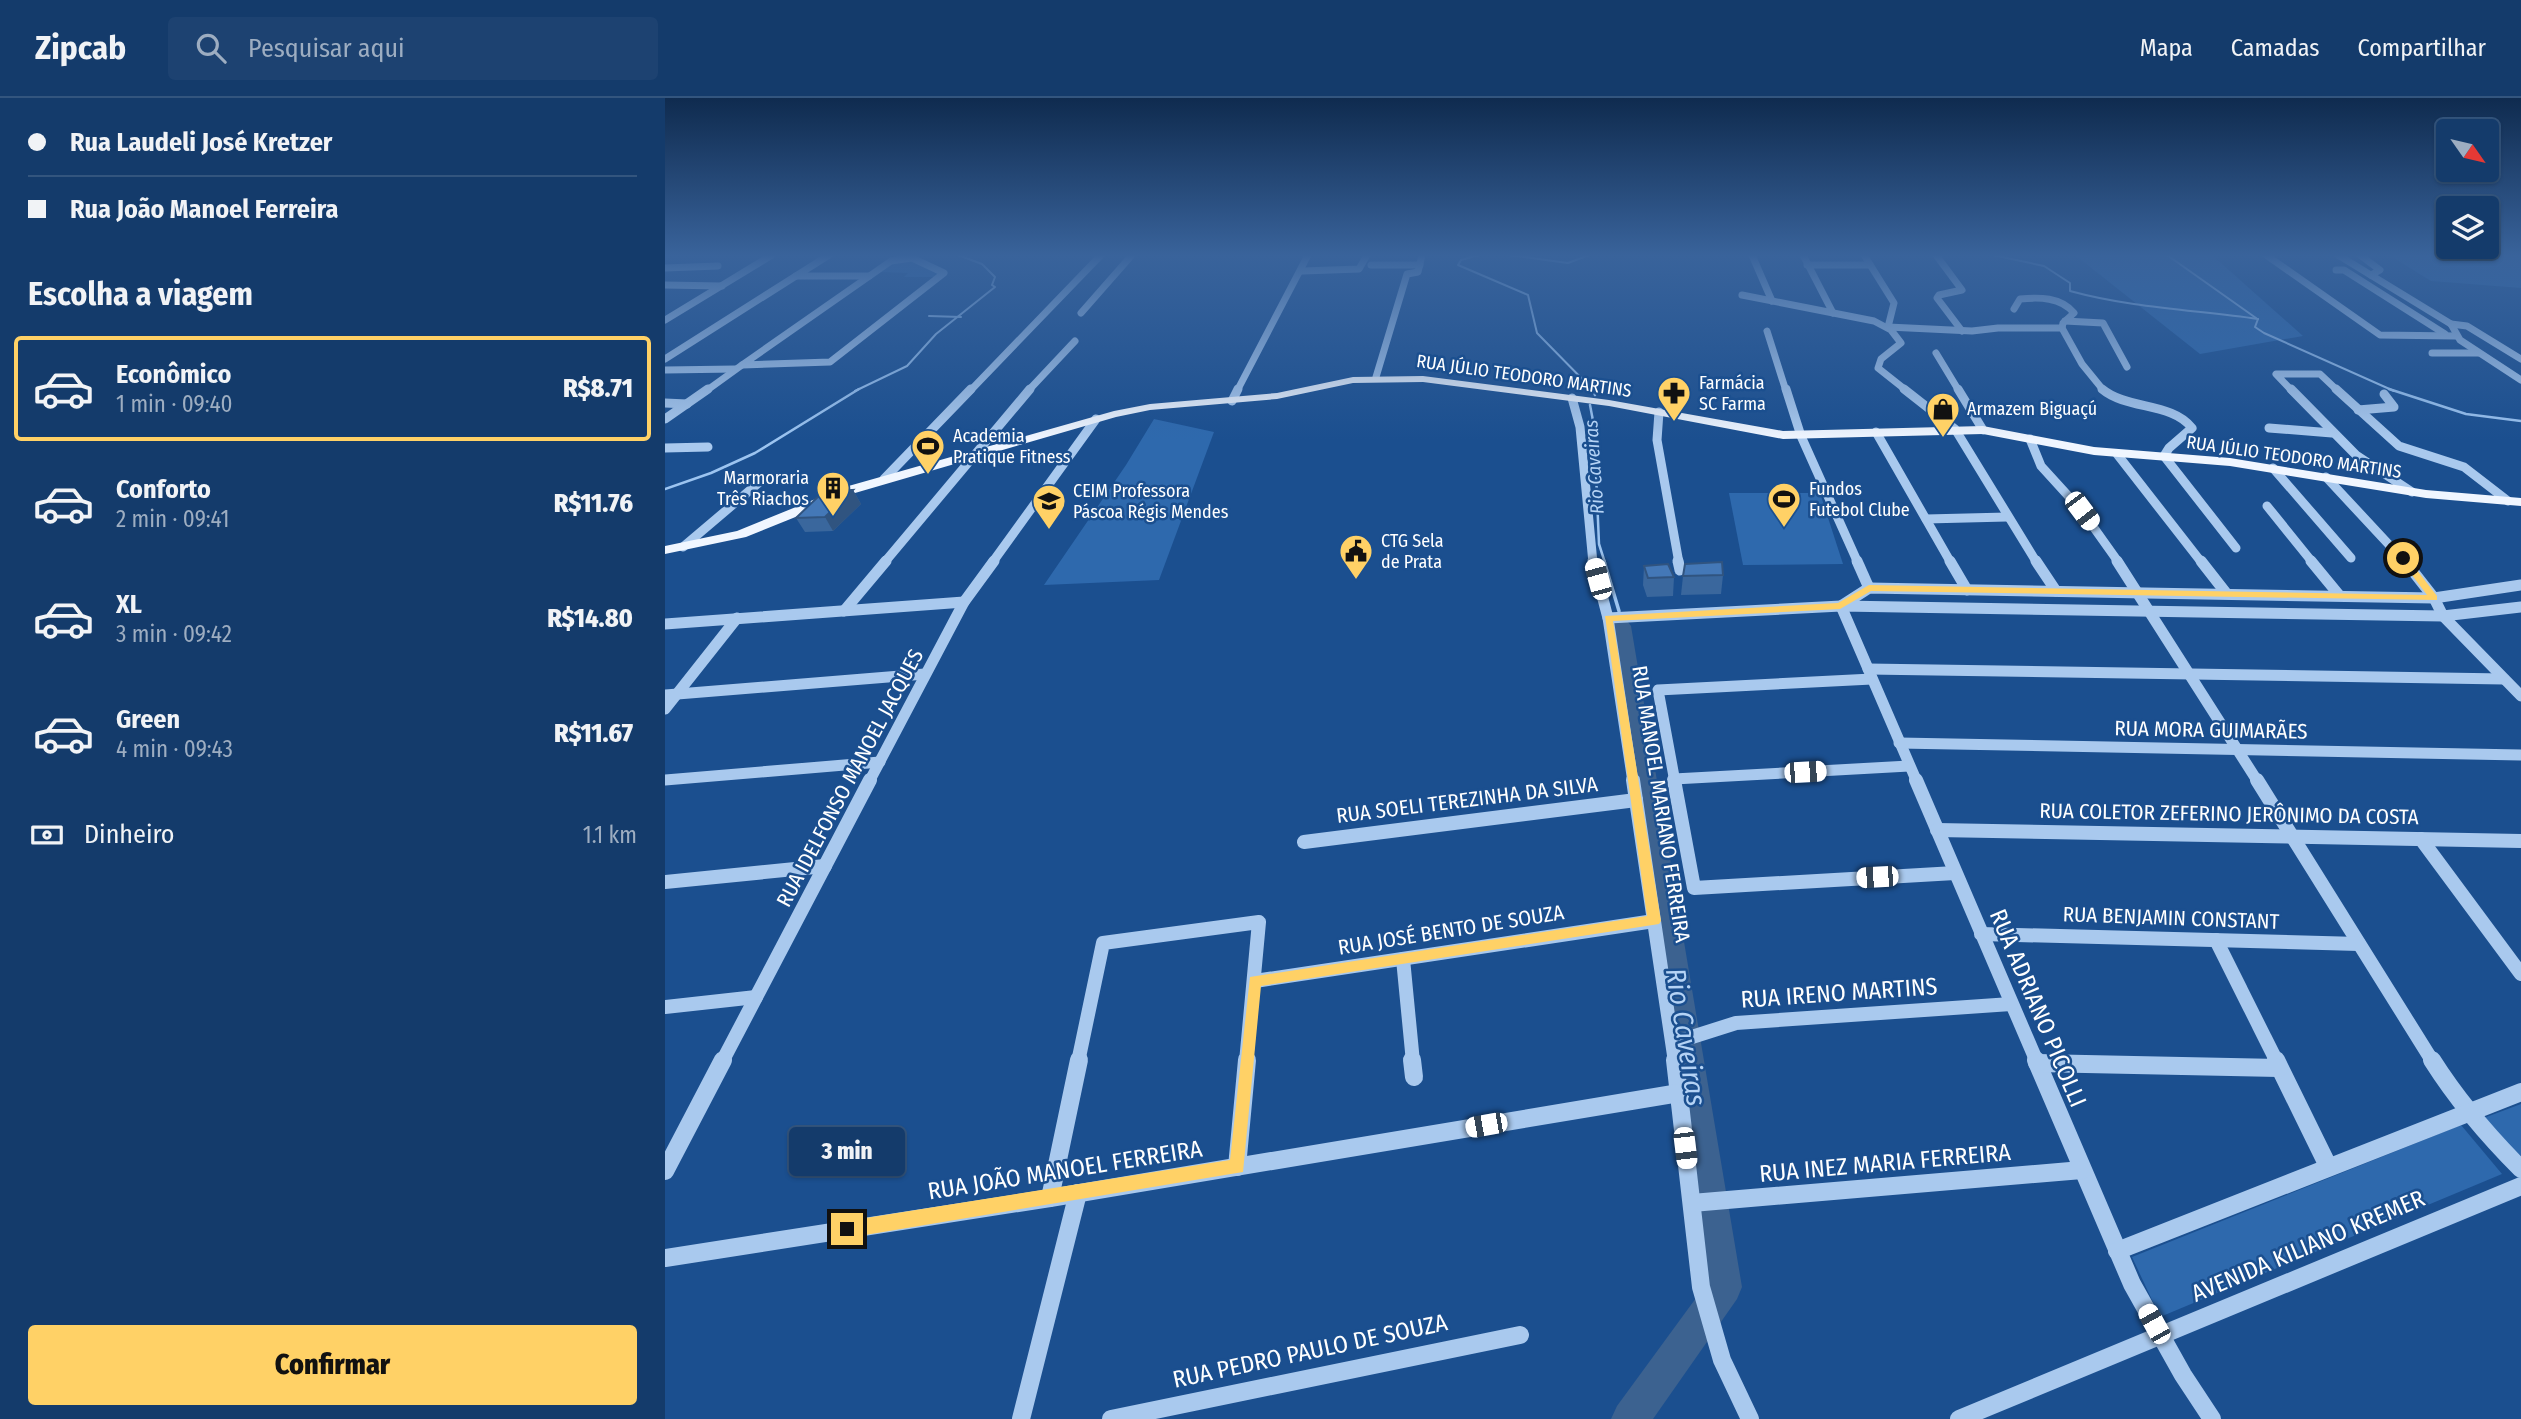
<!DOCTYPE html>
<html lang="pt">
<meta charset="utf-8">
<style>
:root{--surface:#143b6b;--page:#1d4271;--text:#f1f3f6;--muted:#9dadc1;--line:#33557e;--accent:#ffd166}
body{margin:0;font-family:"Fira Sans Condensed",sans-serif;background:var(--page);color:var(--text);height:100vh;display:flex;flex-direction:column;font-size:26px;white-space:nowrap}
*{box-sizing:border-box;margin:0}
p{font-size:23px;color:var(--muted)}
.icon{flex:none;width:38px;height:38px;fill:none;stroke:currentColor;stroke-width:2;stroke-linecap:round;stroke-linejoin:round}
.map{position:relative;flex:1;overflow:hidden}
.sheet{display:flex;flex-direction:column;background:var(--surface);width:665px}
.sheet>*{flex:none}
.banner{display:grid;align-content:center;height:154px;padding:0 28px;background:var(--surface)}
.needle{width:46px;rotate:124deg}
.tools{position:absolute;left:1771px;top:21px;display:grid;gap:14px}
.tools a{display:grid;place-items:center;width:63px;height:63px;border-radius:7px;background:var(--surface);box-shadow:0 2px 5px #0004,0 0 0 2px var(--line);font-size:35px}
.end{position:absolute;width:32px;height:32px;margin:-16px;border:9px solid #ffd166;background:#111;box-shadow:0 0 0 4px #111}
.from{border-radius:50%}
.bubble{position:absolute;height:49px;border-radius:7px;background:var(--surface);box-shadow:0 2px 5px #0004,0 0 0 2px var(--line);font-size:23px;font-weight:800;line-height:49px;text-align:center}
.car{position:absolute;width:21px;height:42px;margin:-21px -10px;border-radius:9px;box-shadow:0 0 5px 2px #0007;background:linear-gradient(#fff 24%,#345 0 40%,#fff 0 76%,#345 0 86%,#fff 0)}
.banner b{display:flex;align-items:center;gap:24px;height:66px;font-size:26px}
.banner b+b{border-top:2px solid var(--line)}
.banner i{width:18px;height:18px;background:var(--text)}
ul{padding:0;list-style:none}
li{display:flex;align-items:center;gap:21px;height:105px;margin:0 14px 10px;padding:0 14px;border:4px solid transparent;border-radius:7px}
li div{flex:1}
li b{display:block;font-size:26px}
li em{font-style:normal;font-weight:800}
li.on{border-color:var(--accent)}
li>.icon{width:63px;height:63px;stroke-width:1.5}
h2{padding:0 28px;font-size:32px;line-height:84px}
.pay{display:flex;align-items:center;gap:18px;height:77px;padding:0 28px;font-size:26px}
.pay p{margin-inline-start:auto}
.button{display:flex;gap:14px;margin-top:auto;padding:14px 28px}
.button a{flex:1;height:80px;border-radius:7px;background:var(--accent);color:#111;font-size:28px;font-weight:800;line-height:80px;text-align:center}
header{display:flex;align-items:center;gap:42px;box-sizing:border-box;height:98px;padding:0 35px;background:var(--surface);border-bottom:2px solid var(--line)}
header strong{font-size:33px}
nav{display:flex;gap:38px;margin-inline-start:auto;font-size:24px}
.search{width:490px;height:63px;background:var(--page);display:flex;align-items:center;gap:18px;box-sizing:border-box;padding:0 24px;border-radius:7px;color:var(--muted);font-size:26px}
main{display:flex;flex:1;min-height:0}
.map>svg:first-child{display:block}
.green{fill:#2e69ad}
.lines{fill:none;stroke-linecap:round;stroke-linejoin:round}
.stream-far2{stroke:#9cc4f0;stroke-width:2}
.stream-far1{stroke:#9cc4f0;stroke-width:2.5}
.stream{stroke:#9cc4f0;stroke-width:3.5}
.river{fill:#3c6290;fill-rule:evenodd}
.minor-far4{stroke:#a9c9ee;stroke-width:7}
.minor-far3{stroke:#a9c9ee;stroke-width:9}
.minor-far2{stroke:#a9c9ee;stroke-width:11}
.minor-far1{stroke:#a9c9ee;stroke-width:14}
.minor{stroke:#a9c9ee;stroke-width:18}
.major{fill:#f0f6ff;fill-rule:evenodd}
.wall{fill:#3a679d}
.shaded-wall{fill:#305480}
.building{fill:#4478b7;stroke:#305480;stroke-width:2}
.route{fill:#ffd166}
.labels{text-anchor:middle;dominant-baseline:central;stroke-width:5;stroke-linejoin:round;paint-order:stroke}
.far-street-label{font-size:18px;fill:#fff;stroke:#1b4f8f}
.far-poi-label{font-size:18px;fill:#fff;stroke:#1b4f8f;text-anchor:start}
.far-water-label{font-size:19px;font-style:italic;fill:#b5d3f5;stroke:#1b4f8f}
.street-label{font-size:21px;fill:#fff;stroke:#1b4f8f}
.near-street-label{font-size:24px;fill:#fff;stroke:#1b4f8f}
.near-water-label{font-size:28px;font-style:italic;fill:#b5d3f5;stroke:#1b4f8f}
</style>
<header>
<strong>Zipcab</strong>
<div class="search"><svg class="icon" aria-label="search" viewBox="0 0 24 24"><circle cx="10" cy="10" r="6"/><path d="M15 15l6 6"/></svg>Pesquisar aqui</div>
<nav><a>Mapa</a><a>Camadas</a><a>Compartilhar</a></nav>
</header>
<main>
<section class="sheet">
<div class="banner">
<b><i class="from"></i>Rua Laudeli José Kretzer</b>
<b><i></i>Rua João Manoel Ferreira</b>
</div>
<h2>Escolha a viagem</h2>
<ul>
<li class="on"><svg class="icon" aria-label="car" viewBox="0 0 24 24"><path d="M5 17H2v-5l4-1 3-4h7l3 4 3 1v5h-3M9 17h6M6 11h13"/><circle cx="7" cy="17" r="2"/><circle cx="17" cy="17" r="2"/></svg><div><b>Econômico</b><p>1 min · 09:40</p></div><em>R$8.71</em></li>
<li><svg class="icon" aria-label="car" viewBox="0 0 24 24"><path d="M5 17H2v-5l4-1 3-4h7l3 4 3 1v5h-3M9 17h6M6 11h13"/><circle cx="7" cy="17" r="2"/><circle cx="17" cy="17" r="2"/></svg><div><b>Conforto</b><p>2 min · 09:41</p></div><em>R$11.76</em></li>
<li><svg class="icon" aria-label="car" viewBox="0 0 24 24"><path d="M5 17H2v-5l4-1 3-4h7l3 4 3 1v5h-3M9 17h6M6 11h13"/><circle cx="7" cy="17" r="2"/><circle cx="17" cy="17" r="2"/></svg><div><b>XL</b><p>3 min · 09:42</p></div><em>R$14.80</em></li>
<li><svg class="icon" aria-label="car" viewBox="0 0 24 24"><path d="M5 17H2v-5l4-1 3-4h7l3 4 3 1v5h-3M9 17h6M6 11h13"/><circle cx="7" cy="17" r="2"/><circle cx="17" cy="17" r="2"/></svg><div><b>Green</b><p>4 min · 09:43</p></div><em>R$11.67</em></li>
</ul>
<div class="pay"><svg class="icon" aria-label="cash" viewBox="0 0 24 24"><path d="M3 7h18v10H3z"/><circle cx="12" cy="12" r="2"/></svg>Dinheiro<p>1.1 km</p></div>
<div class="button"><a>Confirmar</a></div>
</section>
<div class="map">
<svg width="1856" height="1321" viewBox="0 0 1856 1321">
<rect width="100%" height="100%" fill="#1b4f8f"/>
<g class="green">
<path d="M1410,157H1547L1638,238L1535,256Z"/>
<path d="M1724,157H1856V190L1766,183Z"/>
<path d="M240,160L275,174L272,179H239L243,175L213,174L228,163Z"/>
<path d="M489,321L549,334L494,482L379,487L461,367Z"/>
<path d="M1064,395H1155L1178,466L1078,467Z"/>
<path d="M1856,1006V1058L1816,1021Z"/>
<path d="M1796,1027L1837,1076L1495,1219L1467,1159Z"/>
</g>
<g class="lines">
<g class="stream-far2">
<path d="M814,157L796,162L793,167L863,197L872,235L929,293"/>
<path d="M844,157L903,165L924,157"/>
<path d="M1328,157L1379,168L1405,185V193C1467,210 1530,212 1593,221"/>
<path d="M1502,157L1591,220"/>
<path d="M264,218L296,219"/>
<path d="M1593,221L1590,229L1599,235L1729,293"/>
<path d="M190,293L242,268L271,236L330,189L327,187L330,179L317,166L293,157"/>
</g>
<g class="stream-far1">
<path d="M928,291L930,297"/>
<path d="M1724,291L1801,316L1856,323"/>
<path d="M925,307L929,328L934,446L940,465"/>
<path d="M0,391L46,375L90,355L194,291"/>
</g>
<path class="stream" d="M939,463L954,513"/>
<path class="river" d="M956,522L963,524L966,528L1077,1189L1072,1201L988,1321H946L952,1308L1042,1185L946,528L949,524Z"/>
<g class="minor-far4">
<path d="M1087,157L1107,203"/>
<path d="M1138,157L1168,215"/>
<path d="M1199,157L1229,205L1223,229L1307,233L1333,230H1397"/>
<path d="M1271,157L1297,192L1274,197L1272,200L1297,233"/>
<path d="M1601,157L1715,237L1791,238"/>
<path d="M1673,157L1786,226L1795,242L1856,282"/>
<path d="M1695,157L1715,172L1706,177"/>
<path d="M247,160L279,175L165,264L77,267L226,163Z"/>
<path d="M706,167H755"/>
<path d="M1142,167H1205"/>
<path d="M0,170L53,168"/>
<path d="M1671,172H1679L1780,236"/>
<path d="M637,173L694,171L702,157"/>
<path d="M131,178H204"/>
<path d="M0,187L57,188"/>
<path d="M1077,197L1209,223L1226,232L1236,245L1216,261L1213,270L1242,293"/>
<path d="M1349,211L1355,201C1374,199 1396,199 1409,215L1398,225L1397,230L1417,266L1439,293"/>
<path d="M416,215L467,157"/>
<path d="M0,222L107,157"/>
<path d="M1400,223L1438,225L1462,269"/>
<path d="M1786,226L1802,228L1856,261"/>
<path d="M1102,233L1121,293"/>
<path d="M1271,255L1294,293"/>
<path d="M1767,255H1813"/>
<path d="M0,261L164,157"/>
<path d="M0,272L70,271"/>
<path d="M711,279L742,176L753,174L757,157"/>
<path d="M41,293L77,267"/>
<path d="M305,293L436,157"/>
<path d="M363,293L410,243"/>
<path d="M572,293L643,157"/>
<path d="M1627,293L1611,276H1655L1673,293"/>
</g>
<g class="minor-far3">
<path d="M1121,291L1136,338L1193,465"/>
<path d="M1239,291L1290,331L1372,465"/>
<path d="M1293,291L1318,332"/>
<path d="M1437,291C1462,312 1507,304 1527,330L1504,350L1499,358L1571,450"/>
<path d="M1626,291L1691,357L1747,394"/>
<path d="M1671,291L1734,348L1799,369L1843,403"/>
<path d="M907,300L915,329L928,465"/>
<path d="M567,303L573,291"/>
<path d="M0,305L22,306"/>
<path d="M1693,312L1729,309L1719,296"/>
<path d="M994,314L992,342L1014,465"/>
<path d="M0,321L43,291"/>
<path d="M1604,330L1667,335"/>
<path d="M1211,334L1286,465"/>
<path d="M1365,341L1376,368L1417,413L1454,465"/>
<path d="M0,350L43,349"/>
<path d="M1452,356L1537,465"/>
<path d="M1608,370L1686,460"/>
<path d="M1661,379L1741,465"/>
<path d="M219,381L306,291"/>
<path d="M1602,408L1648,465"/>
<path d="M1261,421L1342,419"/>
<path d="M18,449L97,382"/>
<path d="M219,465L365,291"/>
<path d="M327,465L431,321"/>
</g>
<g class="minor-far2">
<path d="M928,463L943,520L968,684"/>
<path d="M1013,463L1015,472"/>
<path d="M1192,463L1204,490"/>
<path d="M1285,463L1302,492"/>
<path d="M1371,463L1391,493"/>
<path d="M1452,463L1593,684"/>
<path d="M1536,463L1561,495"/>
<path d="M1646,463L1674,497"/>
<path d="M1740,463L1769,500L1778,518L1856,598"/>
<path d="M1176,508L1252,684"/>
<path d="M1176,508L1204,490L1769,500L1856,487"/>
<path d="M179,513L221,463"/>
<path d="M943,520L1176,508L1778,518L1856,509"/>
<path d="M0,526L299,504"/>
<path d="M1203,571L1839,581"/>
<path d="M0,597L260,576"/>
<path d="M0,611L72,520"/>
<path d="M1234,645L1856,657"/>
<path d="M1009,681L1244,668"/>
<path d="M0,682L215,664"/>
<path d="M204,684L299,504L329,463"/>
<path d="M1010,684L993,592L1207,581"/>
</g>
<g class="minor-far1">
<path d="M968,682L1010,964"/>
<path d="M1009,682L1029,790L1290,775"/>
<path d="M1251,682L1372,964"/>
<path d="M1592,682L1768,964"/>
<path d="M1272,732L1856,743"/>
<path d="M1756,741L1856,876"/>
<path d="M639,744L971,702"/>
<path d="M0,784L160,768"/>
<path d="M1316,836L1694,846"/>
<path d="M1551,842L1612,964"/>
<path d="M738,861L748,964"/>
<path d="M590,883L989,823"/>
<path d="M0,909L91,899"/>
<path d="M1008,945L1071,925L1346,906"/>
<path d="M57,964L205,682"/>
<path d="M413,964L438,845L594,824L581,964"/>
</g>
<g class="minor">
<path d="M747,962L749,979"/>
<path d="M1010,962L1036,1189L1057,1262L1085,1321"/>
<path d="M1371,962L1467,1186L1518,1277L1547,1321"/>
<path d="M1611,962L1663,1068"/>
<path d="M1767,962C1793,1003 1822,1037 1856,1071"/>
<path d="M1372,965L1614,970"/>
<path d="M572,1069L582,962"/>
<path d="M0,1073L58,962"/>
<path d="M385,1100L414,962"/>
<path d="M1027,1105L1417,1072"/>
<path d="M1452,1153L1856,994"/>
<path d="M0,1160L385,1100L1014,995"/>
<path d="M356,1321L413,1095"/>
<path d="M446,1321L855,1237"/>
<path d="M1294,1321L1856,1088"/>
</g>
<path class="major" d="M758,278L944,302L1118,333L1318,328L1429,349L1565,360L1761,392L1856,400V408L1761,400L1565,368L1429,357L1318,336L1118,341L944,308L758,284L688,285L612,301L485,312L451,319L190,395L81,439L0,456V448L72,433L180,389L449,313L485,306L612,295L688,279Z"/>
</g>
<g class="wall">
<path d="M188,392L196,406L168,433L140,434L131,420Z"/>
<path d="M979,468L1009,479L1008,498L982,499L978,487Z"/>
<path d="M1058,477L1056,496L1016,497L1018,478Z"/>
</g>
<path class="shaded-wall" d="M188,392L196,406L168,433L160,419Z"/>
<g class="building">
<path d="M188,392L160,419L131,420L158,394Z"/>
<path d="M1057,464L1058,477L1018,478L1020,466Z"/>
<path d="M1003,466L1009,479L983,480L979,468Z"/>
</g>
<linearGradient id="sky" x2="0" y2="1"><stop stop-color="#0f2b4f"/><stop offset="0.46" stop-color="#39639b"/><stop offset="1" stop-color="#39639b" stop-opacity="0"/></linearGradient>
<rect width="1856" height="342" fill="url(#sky)"/>
<path class="route" d="M1735,458H1741L1772,498V502L1206,493L1175,511L948,523L996,823L994,826L596,888L578,1074L182,1140L176,1137L174,1131L176,1125L182,1123L565,1062L585,879L982,818L940,518L1173,505L1204,487L1762,497L1734,460Z"/>
<defs>
<symbol id="pharmacy-pin" viewBox="-11 -11 22 30"><path d="M0 17L-7.5 6A9.5 9.5 0 1 1 7.5 6Z" fill="#ffd166" stroke="#1b4f8f"/><path d="M-2-6h4v4h4v4h-4v4h-4v-4h-4v-4h4Z" fill="#111"/></symbol>
<symbol id="shop-pin" viewBox="-11 -11 22 30"><path d="M0 17L-7.5 6A9.5 9.5 0 1 1 7.5 6Z" fill="#ffd166" stroke="#1b4f8f"/><path d="M-5-2.5h2.3a2.7 3.5 0 0 1 5.4 0H5L5.5 6h-11ZM-1.5-2.5h3a1.5 2.3 0 0 0-3 0Z" fill="#111"/></symbol>
<symbol id="stadium-pin" viewBox="-11 -11 22 30"><path d="M0 17L-7.5 6A9.5 9.5 0 1 1 7.5 6Z" fill="#ffd166" stroke="#1b4f8f"/><path d="M0-5a6.5 5 0 1 0 0 10a6.5 5 0 1 0 0-10ZM-3.5-1.8h7v3.6h-7Z" fill="#111"/></symbol>
<symbol id="building-pin" viewBox="-11 -11 22 30"><path d="M0 17L-7.5 6A9.5 9.5 0 1 1 7.5 6Z" fill="#ffd166" stroke="#1b4f8f"/><path d="M-4-6H4V6H1V3H-1V6H-4ZM-2.5-4.3h1.7v1.8h-1.7ZM.8-4.3h1.7v1.8H.8ZM-2.5-1h1.7V.8h-1.7ZM.8-1h1.7V.8H.8Z" fill="#111"/></symbol>
<symbol id="school-pin" viewBox="-11 -11 22 30"><path d="M0 17L-7.5 6A9.5 9.5 0 1 1 7.5 6Z" fill="#ffd166" stroke="#1b4f8f"/><path d="M0-5L7-2L0 1L-7-2ZM-4 1L0 2.5L4 1V4Q0 6-4 4Z" fill="#111"/></symbol>
<symbol id="civic-pin" viewBox="-11 -11 22 30"><path d="M0 17L-7.5 6A9.5 9.5 0 1 1 7.5 6Z" fill="#ffd166" stroke="#1b4f8f"/><path d="M-.6-6.5H3V-4.5H.6V-3L4-1V1h2V6H-6V1h2V-1L-.6-3ZM-1.2 2.5V6h2.4V2.5Z" fill="#111"/></symbol>
</defs>
<g fill-rule="evenodd">
<use href="#pharmacy-pin" x="990" y="276" width="38" height="52"/>
<use href="#shop-pin" x="1259" y="292" width="38" height="52"/>
<use href="#stadium-pin" x="244" y="329" width="38" height="52"/>
<use href="#building-pin" x="149" y="371" width="38" height="52"/>
<use href="#stadium-pin" x="1100" y="382" width="38" height="52"/>
<use href="#school-pin" x="365" y="384" width="38" height="52"/>
<use href="#civic-pin" x="672" y="434" width="38" height="52"/>
</g>
<g class="labels">
<g class="far-street-label">
<text transform="translate(859 278) rotate(8)">RUA JÚLIO TEODORO MARTINS</text>
<text transform="translate(1629 359) rotate(8)">RUA JÚLIO TEODORO MARTINS</text>
</g>
<g class="far-poi-label">
<text x="1034" y="285">Farmácia<tspan x="1034" dy="21">SC Farma</tspan></text>
<text x="1302" y="311">Armazem Biguaçú</text>
<text x="288" y="338">Academia<tspan x="288" dy="21">Pratique Fitness</tspan></text>
<text x="144" y="380" text-anchor="end">Marmoraria<tspan x="144" dy="21">Três Riachos</tspan></text>
<text x="1144" y="391">Fundos<tspan x="1144" dy="21">Futebol Clube</tspan></text>
<text x="408" y="393">CEIM Professora<tspan x="408" dy="21">Páscoa Régis Mendes</tspan></text>
<text x="716" y="443">CTG Sela<tspan x="716" dy="21">de Prata</tspan></text>
</g>
<g class="far-water-label">
<text transform="translate(929 369) rotate(-94)">Rio Caveiras</text>
</g>
<g class="street-label">
<text transform="translate(1546 632) rotate(1)">RUA MORA GUIMARÃES</text>
<text transform="translate(185 680) rotate(-62)">RUA IDELFONSO MANOEL JACQUES</text>
<text transform="translate(802 702) rotate(-7)">RUA SOELI TEREZINHA DA SILVA</text>
<text transform="translate(996 706) rotate(81)">RUA MANOEL MARIANO FERREIRA</text>
<text transform="translate(1564 716) rotate(1)">RUA COLETOR ZEFERINO JERÔNIMO DA COSTA</text>
<text transform="translate(1506 820) rotate(2)">RUA BENJAMIN CONSTANT</text>
<text transform="translate(786 832) rotate(-9)">RUA JOSÉ BENTO DE SOUZA</text>
</g>
<g class="near-street-label">
<text transform="translate(1174 895) rotate(-4)">RUA IRENO MARTINS</text>
<text transform="translate(1373 910) rotate(67)">RUA ADRIANO PICOLLI</text>
<text transform="translate(1220 1065) rotate(-5)">RUA INEZ MARIA FERREIRA</text>
<text transform="translate(400 1072) rotate(-9)">RUA JOÃO MANOEL FERREIRA</text>
<text transform="translate(1643 1148) rotate(-23)">AVENIDA KILIANO KREMER</text>
<text transform="translate(645 1253) rotate(-12)">RUA PEDRO PAULO DE SOUZA</text>
</g>
<g class="near-water-label">
<text transform="translate(1021 939) rotate(81)">Rio Caveiras</text>
</g>
</g>
</svg>
<div class="tools">
<a><svg class="needle" viewBox="-14 -14 28 28"><path d="M0-13l5 13h-10z" fill="#e53935"/><path d="M0 13l5-13h-10z" fill="#9dadc1"/></svg></a>
<a><svg class="icon" aria-label="layers" viewBox="0 0 24 24"><path d="M12 4l9 5-9 5-9-5zM3 14l9 5 9-5"/></svg></a>
</div>
<i class="end from" style="left:1738px;top:460px"></i>
<i class="end" style="left:182px;top:1131px"></i>
<div class="bubble" style="left:124px;top:1029px;width:116px">3 min</div>
<i class="car" style="left:1417px;top:413px;rotate:143deg"></i>
<i class="car" style="left:933px;top:481px;rotate:345deg"></i>
<i class="car" style="left:1140px;top:674px;rotate:87deg"></i>
<i class="car" style="left:1212px;top:779px;rotate:267deg"></i>
<i class="car" style="left:821px;top:1027px;rotate:260deg"></i>
<i class="car" style="left:1020px;top:1050px;rotate:173deg"></i>
<i class="car" style="left:1489px;top:1226px;rotate:331deg"></i>
</div>
</main>
